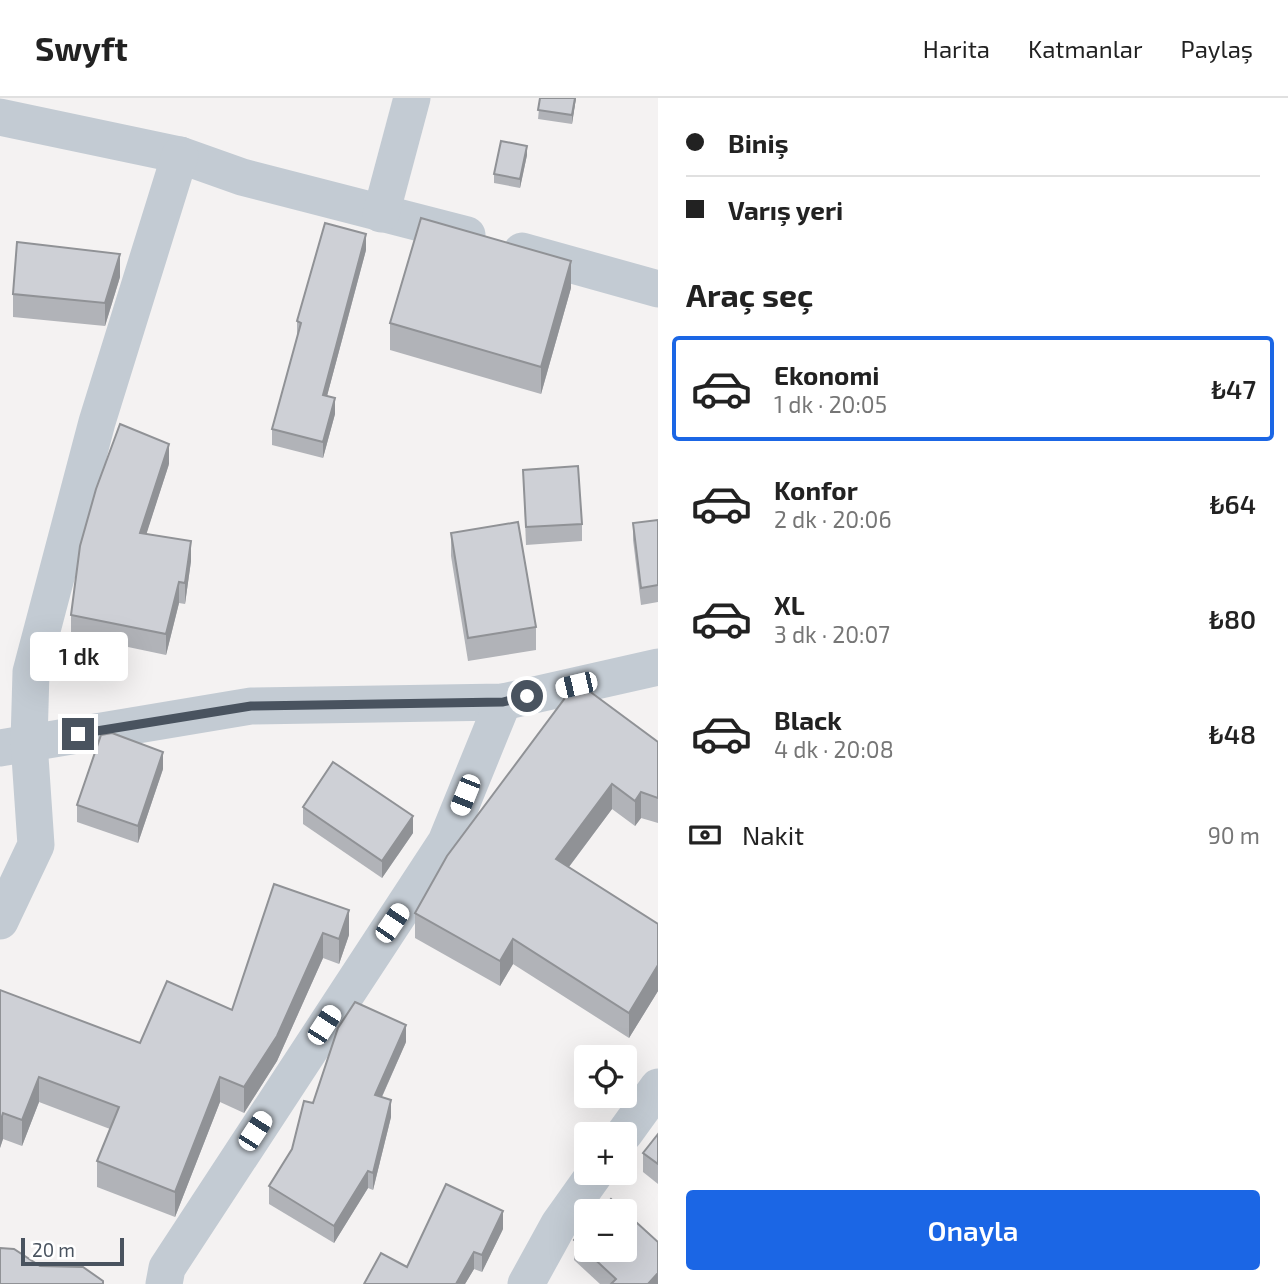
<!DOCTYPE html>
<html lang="tr">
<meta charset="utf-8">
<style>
:root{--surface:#fff;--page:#f2f2f2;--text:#222;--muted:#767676;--line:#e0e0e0;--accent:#1b66e5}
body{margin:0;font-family:"Exo 2",sans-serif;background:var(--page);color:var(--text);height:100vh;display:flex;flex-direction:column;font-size:26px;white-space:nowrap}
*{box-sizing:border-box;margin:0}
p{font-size:23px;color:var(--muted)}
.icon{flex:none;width:38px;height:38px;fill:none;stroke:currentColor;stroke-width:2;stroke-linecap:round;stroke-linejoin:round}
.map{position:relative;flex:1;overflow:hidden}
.sheet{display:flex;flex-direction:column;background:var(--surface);width:630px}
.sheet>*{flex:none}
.guide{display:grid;align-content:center;height:154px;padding:0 28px;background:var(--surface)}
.tools{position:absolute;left:574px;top:947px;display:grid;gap:14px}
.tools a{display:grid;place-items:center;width:63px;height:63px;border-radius:7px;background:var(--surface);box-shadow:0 7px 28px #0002;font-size:35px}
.scale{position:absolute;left:21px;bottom:18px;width:103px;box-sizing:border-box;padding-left:7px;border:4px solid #49535f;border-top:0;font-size:19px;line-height:24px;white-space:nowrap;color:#49535f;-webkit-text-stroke:5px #fff;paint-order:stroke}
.end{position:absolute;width:32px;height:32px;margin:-16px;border:9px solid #49535f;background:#fff;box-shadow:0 0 0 4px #fff}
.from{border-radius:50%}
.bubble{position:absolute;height:49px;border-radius:7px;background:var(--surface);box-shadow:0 7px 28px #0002;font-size:23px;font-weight:600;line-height:49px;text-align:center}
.car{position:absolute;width:21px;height:42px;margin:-21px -10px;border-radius:9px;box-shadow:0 0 5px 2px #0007;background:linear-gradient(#fff 24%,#345 0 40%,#fff 0 76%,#345 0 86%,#fff 0)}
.guide b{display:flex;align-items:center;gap:24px;height:66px;font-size:26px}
.guide b+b{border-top:2px solid var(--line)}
.guide i{width:18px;height:18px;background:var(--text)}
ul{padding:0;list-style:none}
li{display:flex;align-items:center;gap:21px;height:105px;margin:0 14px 10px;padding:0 14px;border:4px solid transparent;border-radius:7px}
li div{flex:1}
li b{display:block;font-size:26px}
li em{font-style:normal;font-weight:600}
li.current{border-color:var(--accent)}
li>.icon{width:63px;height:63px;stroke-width:1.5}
h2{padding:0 28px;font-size:32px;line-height:84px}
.pay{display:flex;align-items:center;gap:18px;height:77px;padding:0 28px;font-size:26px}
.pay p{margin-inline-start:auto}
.cta{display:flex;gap:14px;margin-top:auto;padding:14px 28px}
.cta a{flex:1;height:80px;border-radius:7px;background:var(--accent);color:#fff;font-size:28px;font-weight:600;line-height:80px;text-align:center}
header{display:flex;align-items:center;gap:42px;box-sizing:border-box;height:98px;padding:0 35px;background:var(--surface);border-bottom:2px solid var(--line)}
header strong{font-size:33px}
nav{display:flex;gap:38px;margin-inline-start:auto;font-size:24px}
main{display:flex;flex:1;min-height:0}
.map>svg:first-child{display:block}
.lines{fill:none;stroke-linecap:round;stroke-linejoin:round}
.minor{stroke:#c3cbd3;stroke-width:37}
.wall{fill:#b1b3b8}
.shaded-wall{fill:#909296}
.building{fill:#ced0d6;stroke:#909296;stroke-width:2}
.route{stroke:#49535f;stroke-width:9}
</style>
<header>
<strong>Swyft</strong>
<nav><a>Harita</a><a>Katmanlar</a><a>Paylaş</a></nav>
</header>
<main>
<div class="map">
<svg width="658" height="1186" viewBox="0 0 658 1186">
<rect width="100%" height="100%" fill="#f4f2f2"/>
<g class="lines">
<g class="minor">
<path d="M0,19L180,57L242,79L467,137"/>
<path d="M381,116L412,0"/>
<path d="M522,153L658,191"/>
<path d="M0,650L251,608L503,604L658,569"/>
<path d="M0,823L36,747L29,644L31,574L97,324L180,57"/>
<path d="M624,1036L658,989"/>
<path d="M164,1186L167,1170L446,744L503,604"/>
<path d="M526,1186L559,1126L596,1074"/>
</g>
</g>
<g class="wall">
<path d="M540,0H576L572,26L538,21Z"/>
<path d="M527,57L520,90L494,85V76Z"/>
<path d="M366,152L327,298L335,316L323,360L272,347V331L297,239V223Z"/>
<path d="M120,179L105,228L13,219V196Z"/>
<path d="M571,190L541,296L390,252V225Z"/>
<path d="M169,366L146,436L191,463L185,506L179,505L166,557L71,537V517Z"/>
<path d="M523,372L582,426V443L526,447Z"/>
<path d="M658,422V504L641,507L633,442V425Z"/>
<path d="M451,435L536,529V552L468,563L451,458Z"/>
<path d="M658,644V725L641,720L635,728L612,711L569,769L658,826V893L629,940L513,866L500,888L415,840V815Z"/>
<path d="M163,671L138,745L77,724V707Z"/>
<path d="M303,709L413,735L382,780L303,726Z"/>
<path d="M274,786L349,837L339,866L323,860L277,963L244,1015L220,1004L175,1119L97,1089V1063L110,1031L39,1004L22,1048L3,1041L0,1050V892L140,945L232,912Z"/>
<path d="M406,944L382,999L391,1019L373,1092L368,1090L334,1145L269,1106V1088L292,1051L313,1005Z"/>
<path d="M658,1036V1086L643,1074V1055Z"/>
<path d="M503,1131L482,1174L474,1171L465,1186H364Z"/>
<path d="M574,1142L658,1186H600L574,1162Z"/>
</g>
<g class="shaded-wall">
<path d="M575,0H576L572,26V17Z"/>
<path d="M527,48V57L520,90V81Z"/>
<path d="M366,136V152L323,313V297Z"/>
<path d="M120,156V179L105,228V205Z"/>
<path d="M571,163V190L541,296V269Z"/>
<path d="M335,300V316L323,360V344Z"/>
<path d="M169,346V366L140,456V435Z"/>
<path d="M191,443V463L185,506V485Z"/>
<path d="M179,484V505L166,557V536Z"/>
<path d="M163,654V671L138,745V728Z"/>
<path d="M612,686V711L556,786V761Z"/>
<path d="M641,694V720L635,728V703Z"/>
<path d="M413,718V735L382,780V763Z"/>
<path d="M349,812V837L339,866V841Z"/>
<path d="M323,835V860L277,963L244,1015V989Z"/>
<path d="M513,841V866L500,888V863Z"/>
<path d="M658,867V893L629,940V915Z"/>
<path d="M406,927V944L375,1014V997Z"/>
<path d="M39,979V1004L22,1048V1022Z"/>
<path d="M220,979V1004L175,1119V1094Z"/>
<path d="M391,1002V1019L373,1092V1075Z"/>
<path d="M3,1015V1041L0,1050V1025Z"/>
<path d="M368,1073V1090L334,1145V1128Z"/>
<path d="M503,1113V1131L482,1174V1157Z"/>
<path d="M474,1154V1171L465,1186H456Z"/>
<path d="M658,1175V1186H648Z"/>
</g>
<g class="building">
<path d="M540,0H575L572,17L538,12Z"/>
<path d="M501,43L527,48L520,81L494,76Z"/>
<path d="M421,120L571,163L541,269L390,225Z"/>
<path d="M325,125L366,136L323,297L335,300L323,344L272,331L301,225L297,223Z"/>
<path d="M17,144L120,156L105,205L13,196Z"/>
<path d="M120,326L169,346L140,435L191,443L185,485L179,484L166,536L71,517L80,448L96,391Z"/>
<path d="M578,368L582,426L526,429L523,372Z"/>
<path d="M658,422V487L641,490L633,425Z"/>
<path d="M518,424L536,529L468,540L451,435Z"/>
<path d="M577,584L658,644V700L641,694L635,703L612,686L556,761L658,826V867L629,915L513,841L500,863L415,815L447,758Z"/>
<path d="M112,635L163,654L138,728L77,707L101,637Z"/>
<path d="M333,664L413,718L382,763L303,709Z"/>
<path d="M274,786L349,812L339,841L323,835L277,938L244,989L220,979L175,1094L97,1063L119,1009L39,979L22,1022L3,1015L0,1025V892L140,945L167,883L232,912Z"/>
<path d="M355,904L406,927L375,997L391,1002L373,1075L368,1073L334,1128L269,1088L292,1051L304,1003L313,1005L338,930Z"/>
<path d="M658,1036V1066L643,1055Z"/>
<path d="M446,1086L503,1113L482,1157L474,1154L456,1186H364L381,1155L407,1169Z"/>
<path d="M611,1101L624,1113H600Z"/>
<path d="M625,1114L658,1144V1175L648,1186H611L616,1181L574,1142L586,1129V1152H625Z"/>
<path d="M0,1150L14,1151L40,1168L83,1169L103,1183V1186H0Z"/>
</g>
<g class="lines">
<path class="route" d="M78,636L251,608L503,604L527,598"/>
</g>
</svg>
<div class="tools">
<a><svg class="icon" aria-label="locate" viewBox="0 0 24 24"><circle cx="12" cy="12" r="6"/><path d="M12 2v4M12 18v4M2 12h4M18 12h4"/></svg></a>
<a>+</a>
<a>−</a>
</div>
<div class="scale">20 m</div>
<i class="end from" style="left:527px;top:598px"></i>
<i class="end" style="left:78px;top:636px"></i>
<div class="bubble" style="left:30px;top:534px;width:98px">1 dk</div>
<i class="car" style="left:576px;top:587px;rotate:257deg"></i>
<i class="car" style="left:465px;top:697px;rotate:202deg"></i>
<i class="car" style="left:392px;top:825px;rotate:34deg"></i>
<i class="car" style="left:324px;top:927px;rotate:33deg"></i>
<i class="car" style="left:255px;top:1033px;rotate:33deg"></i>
</div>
<section class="sheet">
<div class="guide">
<b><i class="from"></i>Biniş</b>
<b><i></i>Varış yeri</b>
</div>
<h2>Araç seç</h2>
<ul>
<li class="current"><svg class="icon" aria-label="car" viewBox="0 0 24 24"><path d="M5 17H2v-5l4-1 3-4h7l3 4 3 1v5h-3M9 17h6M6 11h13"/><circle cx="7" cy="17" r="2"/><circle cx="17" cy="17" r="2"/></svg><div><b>Ekonomi</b><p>1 dk · 20:05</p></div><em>₺47</em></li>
<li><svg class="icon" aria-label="car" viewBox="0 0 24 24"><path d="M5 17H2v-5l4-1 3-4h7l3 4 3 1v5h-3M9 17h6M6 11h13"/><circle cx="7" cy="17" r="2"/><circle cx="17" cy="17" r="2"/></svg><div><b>Konfor</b><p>2 dk · 20:06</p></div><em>₺64</em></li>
<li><svg class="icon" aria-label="car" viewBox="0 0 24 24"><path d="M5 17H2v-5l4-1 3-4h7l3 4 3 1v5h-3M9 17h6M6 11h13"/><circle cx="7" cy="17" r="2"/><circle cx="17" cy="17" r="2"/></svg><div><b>XL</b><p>3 dk · 20:07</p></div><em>₺80</em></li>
<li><svg class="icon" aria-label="car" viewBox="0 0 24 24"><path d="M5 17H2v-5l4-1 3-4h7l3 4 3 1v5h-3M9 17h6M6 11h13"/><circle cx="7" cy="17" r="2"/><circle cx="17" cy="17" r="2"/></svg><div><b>Black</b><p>4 dk · 20:08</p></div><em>₺48</em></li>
</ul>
<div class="pay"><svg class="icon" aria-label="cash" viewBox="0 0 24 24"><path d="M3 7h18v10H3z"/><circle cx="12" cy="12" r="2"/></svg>Nakit<p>90 m</p></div>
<div class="cta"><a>Onayla</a></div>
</section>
</main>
